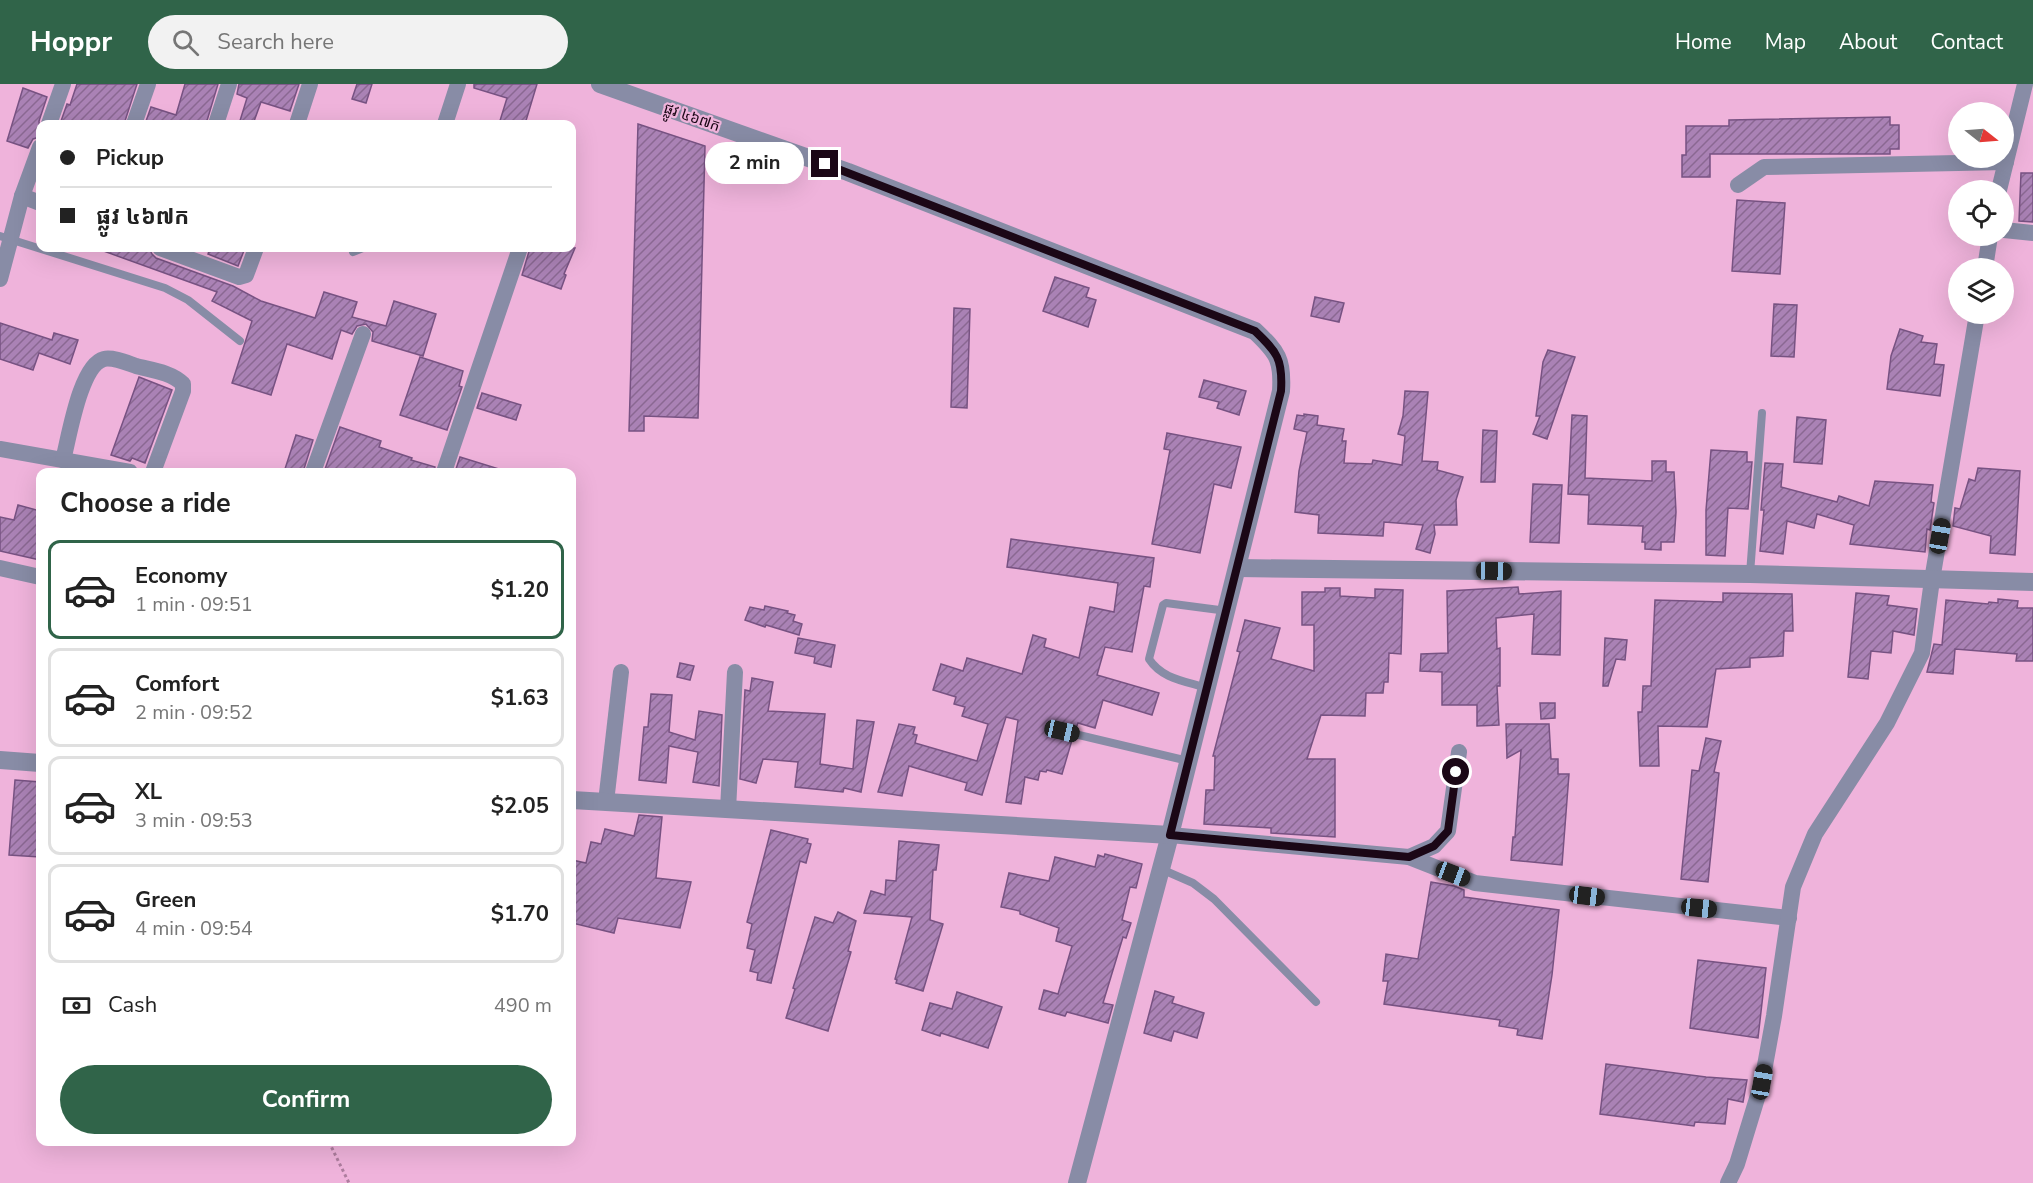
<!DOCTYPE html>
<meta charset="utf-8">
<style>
:root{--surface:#fff;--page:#f2f2f2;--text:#222;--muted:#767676;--line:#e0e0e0;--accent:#306449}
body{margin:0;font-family:"Nunito Sans","Noto Sans Khmer",sans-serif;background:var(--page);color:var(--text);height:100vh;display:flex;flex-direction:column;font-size:22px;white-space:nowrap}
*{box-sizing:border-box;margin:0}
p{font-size:20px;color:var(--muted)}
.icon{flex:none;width:33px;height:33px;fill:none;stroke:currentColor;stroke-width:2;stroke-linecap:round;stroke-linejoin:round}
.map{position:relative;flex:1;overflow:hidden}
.details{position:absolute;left:36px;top:384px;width:540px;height:678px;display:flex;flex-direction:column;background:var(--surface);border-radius:12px;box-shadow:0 6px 24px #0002}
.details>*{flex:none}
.banner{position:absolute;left:36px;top:36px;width:540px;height:132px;border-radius:12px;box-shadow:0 6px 24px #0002;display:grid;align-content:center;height:132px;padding:0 24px;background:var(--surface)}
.needle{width:39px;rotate:107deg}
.fabs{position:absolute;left:1948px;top:18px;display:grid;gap:12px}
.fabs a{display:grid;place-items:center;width:66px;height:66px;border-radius:50%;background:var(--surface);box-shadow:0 6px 24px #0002;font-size:30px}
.end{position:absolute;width:27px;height:27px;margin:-14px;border:8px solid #1b0716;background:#fff;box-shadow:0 0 0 3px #fff}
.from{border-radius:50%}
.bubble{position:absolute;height:42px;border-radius:21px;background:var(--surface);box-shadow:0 6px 24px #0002;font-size:20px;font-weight:700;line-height:42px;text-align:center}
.car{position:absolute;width:18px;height:36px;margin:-18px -9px;border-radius:8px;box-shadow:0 0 4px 2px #0007;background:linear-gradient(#222 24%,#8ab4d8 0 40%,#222 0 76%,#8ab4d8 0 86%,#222 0)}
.banner b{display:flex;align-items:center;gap:21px;height:57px;font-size:22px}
.banner b+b{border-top:2px solid var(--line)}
.banner i{width:15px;height:15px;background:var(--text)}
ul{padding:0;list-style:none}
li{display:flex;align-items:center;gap:18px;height:99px;margin:0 12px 9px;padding:0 12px;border:3px solid var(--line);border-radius:12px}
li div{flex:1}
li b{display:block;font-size:22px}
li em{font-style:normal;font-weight:700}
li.selected{border-color:var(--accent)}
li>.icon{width:54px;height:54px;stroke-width:1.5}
h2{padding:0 24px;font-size:27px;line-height:72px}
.pay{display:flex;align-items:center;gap:15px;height:66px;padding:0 24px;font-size:22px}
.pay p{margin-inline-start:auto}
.cta{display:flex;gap:12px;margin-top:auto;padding:12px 24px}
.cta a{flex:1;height:69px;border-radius:36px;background:var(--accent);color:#fff;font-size:24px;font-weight:700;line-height:69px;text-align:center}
header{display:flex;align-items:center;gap:36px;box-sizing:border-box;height:84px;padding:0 30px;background:var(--accent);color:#fff}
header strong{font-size:28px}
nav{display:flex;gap:33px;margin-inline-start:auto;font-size:21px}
.search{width:420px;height:54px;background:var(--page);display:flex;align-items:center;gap:15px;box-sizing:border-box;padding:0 21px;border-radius:33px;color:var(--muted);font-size:22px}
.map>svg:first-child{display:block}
.building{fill:url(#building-hatch);stroke:#775282;stroke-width:1.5}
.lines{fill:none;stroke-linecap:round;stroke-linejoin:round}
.path{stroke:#ad7d9e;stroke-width:3;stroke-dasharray:3 3;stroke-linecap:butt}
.service{stroke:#888ca6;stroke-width:8}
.minor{stroke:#888ca6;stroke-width:16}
.tertiary{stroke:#888ca6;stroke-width:18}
.route{stroke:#1b0716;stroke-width:8}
.labels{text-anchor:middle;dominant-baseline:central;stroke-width:4.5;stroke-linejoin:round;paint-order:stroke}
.street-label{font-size:15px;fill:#1b0716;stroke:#efb3db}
</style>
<header>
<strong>Hoppr</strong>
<div class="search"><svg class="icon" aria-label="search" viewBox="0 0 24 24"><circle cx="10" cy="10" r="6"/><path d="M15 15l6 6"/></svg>Search here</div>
<nav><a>Home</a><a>Map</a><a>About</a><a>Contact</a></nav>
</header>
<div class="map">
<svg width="2033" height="1099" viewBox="0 0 2033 1099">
<defs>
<pattern id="building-hatch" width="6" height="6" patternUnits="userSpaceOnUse" patternTransform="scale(1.5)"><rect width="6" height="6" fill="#aa82b5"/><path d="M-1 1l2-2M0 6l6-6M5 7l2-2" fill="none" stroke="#8a6892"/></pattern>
</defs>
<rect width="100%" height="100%" fill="#efb3db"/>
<g class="building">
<path d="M77,0H137L124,40H60L67,20L70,21Z"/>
<path d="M185,0H218L206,40H145L151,23L176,31Z"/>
<path d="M239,0H299L290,27L261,18L253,40H239L247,14L237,10Z"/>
<path d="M357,0H372L366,19L352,15Z"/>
<path d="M474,0H537L525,40H499L507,14L474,4Z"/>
<path d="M23,4L47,13L39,37L40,53L33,55L28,64L7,57Z"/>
<path d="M1890,33V41H1899V65H1890V70H1710V93H1682V71H1686V42H1729V36Z"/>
<path d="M638,40L705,62L698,334L644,332V347H629Z"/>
<path d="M2021,89H2033V138L2019,137Z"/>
<path d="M1737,116L1785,119L1780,190L1732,187Z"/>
<path d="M99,164H149L152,170L156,174L233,202L261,217L315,234L324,208L357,218L352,233L386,242L394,217L436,230L423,272L372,257L373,248L366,240L357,242L352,250L341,246L332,275L287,260L271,311L232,299L252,237L212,217L217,208L98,165Z"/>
<path d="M210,164H245L238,182L208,170Z"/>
<path d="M530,164H575L564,190L566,191L561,205L522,191Z"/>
<path d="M1055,193L1089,204L1086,213L1096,216L1088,243L1043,227Z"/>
<path d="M1315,213L1344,219L1339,238L1311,232Z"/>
<path d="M1774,220L1797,221L1794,273L1771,272Z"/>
<path d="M954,224L970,225L967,324L951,323Z"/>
<path d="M0,239L52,256L54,249L78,256L70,280L39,269L33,286L0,275Z"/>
<path d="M1900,245L1923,252L1921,258L1937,260L1934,280L1944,281L1940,312L1887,305L1891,272Z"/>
<path d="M1548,266L1575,273L1547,355L1533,350L1540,332H1536L1543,278Z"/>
<path d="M420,273L463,287L459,302L462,303L447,346L400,331Z"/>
<path d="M139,293L172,306L145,379L132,374L130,377L111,371Z"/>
<path d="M1204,296L1246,307L1239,331L1217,324L1219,318L1199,313Z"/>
<path d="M1405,307L1428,308L1422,377L1438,378L1437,386L1463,393L1456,416L1457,441H1434L1435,450L1430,469L1416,465L1423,441L1384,438L1383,452L1318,449L1319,431L1295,428L1299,387L1307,348L1294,345L1297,331L1304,332V330L1318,332L1317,341L1344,345L1342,357H1346L1344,379L1372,380L1373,376L1402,381L1405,352L1398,350L1403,332Z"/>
<path d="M482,309L521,321L516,336L477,324Z"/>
<path d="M1572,331L1587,332L1585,394L1652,397V377H1666V388H1674L1676,428L1674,458H1661V466L1645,465V458H1642L1643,442L1588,440L1589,411L1568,410Z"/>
<path d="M1797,333L1826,336L1822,380L1794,378Z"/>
<path d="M340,343L381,357L379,363L412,374L411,376L435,383L434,388H324Z"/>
<path d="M1483,346L1497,347L1495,398H1481Z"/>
<path d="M1167,349L1241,363L1231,404L1214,400L1200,469L1152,460L1170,366L1164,365Z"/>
<path d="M296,351L313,356L303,388H284Z"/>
<path d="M1711,366L1747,368V378H1752L1748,425L1728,424L1725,472L1706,471V426Z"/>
<path d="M460,373L499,385V388H455Z"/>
<path d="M1765,379L1783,380L1781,403L1837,418L1839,412L1869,422L1875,397L1933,401L1931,418L1934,419L1930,446L1927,445L1925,468L1850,460L1854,441L1817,430L1814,444L1787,437L1783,470L1760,467L1764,426H1761Z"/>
<path d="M1978,384L2020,387L2015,471L1990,469L1991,452L1953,442L1955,424L1960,425L1969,395L1975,397Z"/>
<path d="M1533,400L1562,401L1559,459L1530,458Z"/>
<path d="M18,421L40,427V476L0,467V433L14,436Z"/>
<path d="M1011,455L1154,474L1150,503L1144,502L1132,568L1105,563L1097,591L1159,609L1152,631L1103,616L1095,644L1078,639L1076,644L1063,641L1058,642L1056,646L1057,651L1072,656L1062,690L1047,686L1046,688L1040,687L1038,696L1025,693L1021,720L1006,718L1018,636L1006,633L982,711L965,706L967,699L909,682L902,712L878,708L899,640L915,643L913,650L917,651L915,659L977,677L988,640L962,632L965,623L954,620L956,613L933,606L941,580L963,587L967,574L1022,590L1033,551L1046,555L1044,563L1079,574L1090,523L1114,528L1118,499L1007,483Z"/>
<path d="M1518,503L1519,510L1561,507L1560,571L1532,570L1534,530L1496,534L1497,565L1500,564V602H1497L1499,641L1477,642V621H1442V588L1420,587L1421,570L1448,569L1447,507Z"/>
<path d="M1325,504H1340V512L1375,514V505L1403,506L1401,570L1389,569L1388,598H1384L1383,609H1366L1365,632L1321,631L1307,675H1335V753L1271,749V744L1204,740L1206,706H1214L1215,672H1213L1240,568L1237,567L1245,536L1280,544L1271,575L1314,587V541H1302V508H1325Z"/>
<path d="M1723,509L1792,510L1793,547H1784L1783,572L1750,574V583L1716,585L1707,643L1658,642L1659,682H1640L1638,628H1642L1643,602H1651L1655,516L1723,518Z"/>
<path d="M1856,509L1889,512L1887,521L1917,525L1914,551L1893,547L1891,569L1871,567L1868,595L1848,593Z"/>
<path d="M1998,515L2018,517L2017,524H2033V577H2016L2017,570L1955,565L1953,590L1927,588L1934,560L1942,561L1946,516L1988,520L1989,518L1998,519Z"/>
<path d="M765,522L788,527L787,529L795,531L793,537L802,540L799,551L766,541L765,543L745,536L750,523L764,526Z"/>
<path d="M798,554L835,561L831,583L814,579L815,573L795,569Z"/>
<path d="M1605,554L1627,556L1625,576L1616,575L1608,602H1603Z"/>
<path d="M680,579L694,582L690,596L677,593Z"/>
<path d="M752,594L773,598L768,627L825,630L820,680L853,685L857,636L874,638L861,708L844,704L843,708L795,703L798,678L763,675L756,699L740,695L745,606L750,607Z"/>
<path d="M651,610L672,611L669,648L695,656L699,627L722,631L719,702L693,698L698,668L669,662L666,699L639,696L644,643H648Z"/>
<path d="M1540,619H1555V634L1541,635Z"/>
<path d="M1506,640H1549L1551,675H1558V690H1569L1562,781L1511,776L1513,753H1515L1521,666L1507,674Z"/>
<path d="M1706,654L1721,657L1714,688L1719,689L1708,798L1681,795L1692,686L1699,687Z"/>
<path d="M15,696L40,698V773L9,771Z"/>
<path d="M639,731L662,733L656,794L691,798L680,844L618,834L614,849L572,839V776L586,779L591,758L601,760L605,745L634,752Z"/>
<path d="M771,746L808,755L807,759L811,760L806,779L800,777L771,899L757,896L758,889L750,887L755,866L747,864L752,840L747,838Z"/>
<path d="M899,757L939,761L936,786H933L930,836L943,840L923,907L896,899L897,896L895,895L912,833L864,829L871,807L885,811L886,796L896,797Z"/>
<path d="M1105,770L1142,780L1136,804L1130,803L1122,836L1131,839L1126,854L1123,853L1103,919L1113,921L1108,939L1067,928L1065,932L1039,925L1044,906L1058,910L1072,862L1056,857L1059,844L1020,830V827L1001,823L1009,789L1049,797L1055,773L1095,783L1098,771L1104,773Z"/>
<path d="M1431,798L1454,802L1464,806V813L1559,826L1552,891L1542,955L1517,951L1518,945L1499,942L1500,936L1384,920L1388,897H1383L1386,870L1418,875Z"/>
<path d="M838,828L856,837L848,867L851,868L828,947L786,934L795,905L793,904L815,833L833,839Z"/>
<path d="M1698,876L1766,884L1758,954L1690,944Z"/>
<path d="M1155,907L1174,913L1172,919L1204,929L1197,954L1174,947L1171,957L1144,949Z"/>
<path d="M957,908L1002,923L988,964L941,949L940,952L922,946L930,919L952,925Z"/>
<path d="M1606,980L1706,993L1747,996L1743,1018L1728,1015L1725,1040L1695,1038L1694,1042L1600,1030Z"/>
</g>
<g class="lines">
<path class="path" d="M329,1058L349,1099"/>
<g class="service">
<path d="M0,152L165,204L188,216L240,257"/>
<path d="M353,168L363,164"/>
<path d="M1750,490L1762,329"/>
<path d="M1207,604C1185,597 1162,595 1149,575L1163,521L1166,519L1227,527"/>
<path d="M1062,647L1188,677"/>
<path d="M1161,785L1193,799L1214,815L1316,918"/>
</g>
<g class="minor">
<path d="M49,40L63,0"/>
<path d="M134,40L148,0"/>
<path d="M216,40L229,0"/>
<path d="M297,40L310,0"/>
<path d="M445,40L458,0"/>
<path d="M1738,101L1764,83L2006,78"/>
<path d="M1999,106L2025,0"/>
<path d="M22,112L40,119"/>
<path d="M2004,146L2033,149"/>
<path d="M160,164L239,193L246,191L256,164"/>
<path d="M1985,184L1990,152"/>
<path d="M0,195L22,112L40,63"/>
<path d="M0,365L130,388"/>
<path d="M63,376C69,354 80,281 104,275C113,273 127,279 136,282C151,286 171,288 183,300V307L153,388"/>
<path d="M313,388L363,250"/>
<path d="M444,388L520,164"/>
<path d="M0,484L40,493"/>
<path d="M606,718L621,588"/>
<path d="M728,726L735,588"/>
<path d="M1170,751L1409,773L1475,799L1789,834"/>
<path d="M1409,773L1434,762L1448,747L1459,668"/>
<path d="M1728,1099L1737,1080L1762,998L1774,932L1793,803L1815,750L1887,639L1922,569L1932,496L1977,230"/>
</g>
<g class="tertiary">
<path d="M600,0L848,88L1255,247C1277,268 1283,275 1281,307L1170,751L1077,1099"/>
<path d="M1238,484L1750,490L2033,498"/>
<path d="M0,676L40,679"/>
<path d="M572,716L1170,751"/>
</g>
</g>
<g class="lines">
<path class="route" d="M825,80L1255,247C1277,268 1283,275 1281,307L1170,751L1409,773L1434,762L1448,747L1456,688"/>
</g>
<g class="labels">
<g class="street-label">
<text transform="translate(692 33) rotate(19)">ផ្លូវ ៤៦៧ក</text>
</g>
</g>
</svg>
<div class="fabs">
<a><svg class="needle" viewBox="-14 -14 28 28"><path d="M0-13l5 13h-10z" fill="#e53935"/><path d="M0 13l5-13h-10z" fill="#767676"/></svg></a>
<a><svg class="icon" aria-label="locate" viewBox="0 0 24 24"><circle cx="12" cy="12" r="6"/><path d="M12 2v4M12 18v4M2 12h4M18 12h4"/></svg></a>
<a><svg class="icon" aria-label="layers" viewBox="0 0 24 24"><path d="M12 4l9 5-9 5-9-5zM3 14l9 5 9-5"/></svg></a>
</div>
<i class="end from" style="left:1456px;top:688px"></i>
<i class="end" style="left:825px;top:80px"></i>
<div class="bubble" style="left:705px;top:58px;width:99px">2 min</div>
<i class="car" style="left:1940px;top:452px;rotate:10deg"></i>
<i class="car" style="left:1494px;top:487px;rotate:91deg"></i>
<i class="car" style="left:1062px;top:647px;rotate:103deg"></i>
<i class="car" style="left:1453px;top:790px;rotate:111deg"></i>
<i class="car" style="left:1587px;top:812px;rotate:97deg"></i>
<i class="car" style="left:1699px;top:824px;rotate:96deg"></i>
<i class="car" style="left:1762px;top:998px;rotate:10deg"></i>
<div class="banner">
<b><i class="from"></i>Pickup</b>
<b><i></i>ផ្លូវ ៤៦៧ក</b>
</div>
<section class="details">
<h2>Choose a ride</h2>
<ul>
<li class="selected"><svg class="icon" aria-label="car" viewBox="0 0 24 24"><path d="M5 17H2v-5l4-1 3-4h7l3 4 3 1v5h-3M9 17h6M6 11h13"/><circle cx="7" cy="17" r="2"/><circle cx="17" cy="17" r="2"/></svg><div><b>Economy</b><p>1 min · 09:51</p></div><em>$1.20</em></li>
<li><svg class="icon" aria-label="car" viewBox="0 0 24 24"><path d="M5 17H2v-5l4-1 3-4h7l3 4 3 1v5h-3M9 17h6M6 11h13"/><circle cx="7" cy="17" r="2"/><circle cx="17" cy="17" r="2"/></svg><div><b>Comfort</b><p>2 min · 09:52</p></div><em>$1.63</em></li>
<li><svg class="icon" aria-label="car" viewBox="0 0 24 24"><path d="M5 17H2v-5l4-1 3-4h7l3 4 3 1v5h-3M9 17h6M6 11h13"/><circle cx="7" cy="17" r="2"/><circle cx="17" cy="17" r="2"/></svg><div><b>XL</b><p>3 min · 09:53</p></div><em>$2.05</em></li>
<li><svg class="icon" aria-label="car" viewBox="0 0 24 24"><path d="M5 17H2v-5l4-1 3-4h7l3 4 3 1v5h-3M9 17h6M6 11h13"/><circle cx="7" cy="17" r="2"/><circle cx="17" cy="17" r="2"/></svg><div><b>Green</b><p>4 min · 09:54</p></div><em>$1.70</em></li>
</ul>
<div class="pay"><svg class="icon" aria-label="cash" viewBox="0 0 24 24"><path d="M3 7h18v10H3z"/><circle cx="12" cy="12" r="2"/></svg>Cash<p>490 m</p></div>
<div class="cta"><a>Confirm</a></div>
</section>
</div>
